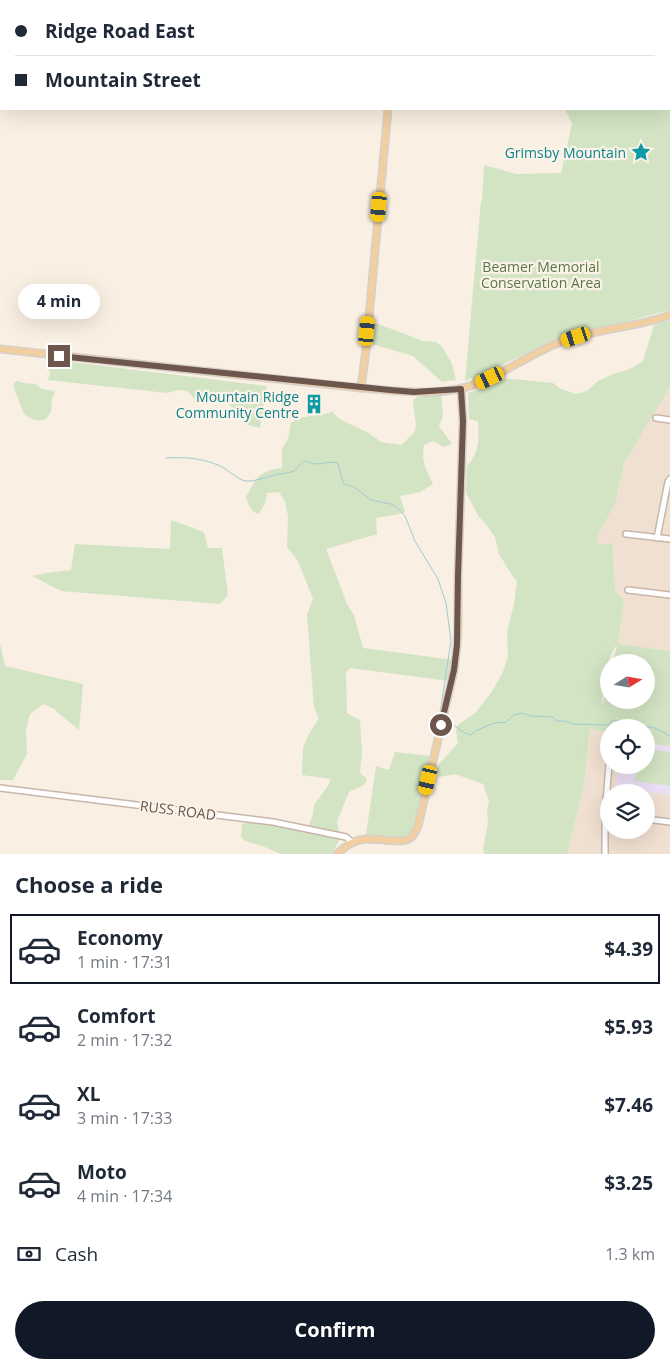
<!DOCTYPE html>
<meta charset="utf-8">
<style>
:root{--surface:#fff;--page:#f6f6f7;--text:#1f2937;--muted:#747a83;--line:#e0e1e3;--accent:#111827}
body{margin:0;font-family:"Open Sans",sans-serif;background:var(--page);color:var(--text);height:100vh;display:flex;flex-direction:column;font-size:19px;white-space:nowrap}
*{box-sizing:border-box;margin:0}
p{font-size:16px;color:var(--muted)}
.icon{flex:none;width:28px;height:28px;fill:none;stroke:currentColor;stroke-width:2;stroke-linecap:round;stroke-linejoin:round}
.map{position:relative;height:854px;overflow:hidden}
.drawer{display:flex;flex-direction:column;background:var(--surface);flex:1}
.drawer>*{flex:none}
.hud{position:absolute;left:0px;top:0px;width:670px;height:110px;box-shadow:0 5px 20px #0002;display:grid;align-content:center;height:110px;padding:0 15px;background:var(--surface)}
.needle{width:32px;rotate:79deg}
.controls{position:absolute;left:600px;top:654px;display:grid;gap:10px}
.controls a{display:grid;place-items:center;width:55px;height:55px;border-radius:50%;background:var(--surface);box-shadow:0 5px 20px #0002;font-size:25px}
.end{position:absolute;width:22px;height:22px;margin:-11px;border:6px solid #6d564c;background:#fff;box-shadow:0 0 0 2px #fff}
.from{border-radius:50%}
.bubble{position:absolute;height:35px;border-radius:18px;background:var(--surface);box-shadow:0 5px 20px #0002;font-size:16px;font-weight:700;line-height:35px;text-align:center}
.car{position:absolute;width:15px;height:30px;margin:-15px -8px;border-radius:6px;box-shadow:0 0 4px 1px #0007;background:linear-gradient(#f5c518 24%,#345 0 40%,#f5c518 0 76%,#345 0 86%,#f5c518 0)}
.hud b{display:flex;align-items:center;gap:18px;height:48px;font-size:19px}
.hud b+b{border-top:1px solid var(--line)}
.hud i{width:12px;height:12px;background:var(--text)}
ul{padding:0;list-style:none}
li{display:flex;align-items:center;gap:15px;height:70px;margin:0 10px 8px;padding:0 5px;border:2px solid transparent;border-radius:0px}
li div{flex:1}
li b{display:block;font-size:19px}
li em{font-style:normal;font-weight:700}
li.on{border-color:var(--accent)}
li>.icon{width:45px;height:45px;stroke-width:1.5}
h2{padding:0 15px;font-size:22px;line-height:60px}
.pay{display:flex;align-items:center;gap:12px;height:55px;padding:0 15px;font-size:19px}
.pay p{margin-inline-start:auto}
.button{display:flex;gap:10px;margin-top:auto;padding:10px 15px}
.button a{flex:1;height:58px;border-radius:30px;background:var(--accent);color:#fff;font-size:20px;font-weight:700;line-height:58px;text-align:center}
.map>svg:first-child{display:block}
.residential{fill:#f0e0d1;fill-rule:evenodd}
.education{fill:#ecdff5}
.green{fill:#d2e4c3;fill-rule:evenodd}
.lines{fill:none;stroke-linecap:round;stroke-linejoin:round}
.stream{stroke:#a1cbd0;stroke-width:1}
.river{stroke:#b9dce0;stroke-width:7}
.minor-casing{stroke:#c8b6ab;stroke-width:8}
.major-casing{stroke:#d6d0cd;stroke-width:9}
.minor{stroke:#fff;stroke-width:5}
.major{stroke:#f1cfa1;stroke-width:6}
.route{stroke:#6d564c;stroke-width:6}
.labels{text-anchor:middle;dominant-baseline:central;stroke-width:4.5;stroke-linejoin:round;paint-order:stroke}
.culture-label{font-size:14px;fill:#0d838f;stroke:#fcf3e8;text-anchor:end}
.park-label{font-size:14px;fill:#587848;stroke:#fcf3e8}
.street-label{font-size:14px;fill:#6d564c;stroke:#fcf3e8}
</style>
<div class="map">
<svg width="670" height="854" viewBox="0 0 670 854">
<rect width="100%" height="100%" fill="#f9efe2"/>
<g class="residential">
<path d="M670,387V651L618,644L624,600L615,591L614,552L613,543L599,545L597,538L616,501L619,484L622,476L624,463Z"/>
<path d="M590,728L607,733L609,736V765H618L615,789L670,795V854H567L584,784ZM609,792H646V830H609Z"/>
</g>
<path class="education" d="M646,743L670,746V795L615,789L618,765H646Z"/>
<g class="green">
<path d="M534,0H670V310L598,329L571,334L512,360L472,381V378L465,381L481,201H482L484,165L516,174L561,173L572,124L565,109H669V1H535Z"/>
<path d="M670,320V387L624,463L622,476L619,484L616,501L597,538L599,545L613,543L615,591L624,600L618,644L670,651V746L646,743V728H609V736L607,733L590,728L584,784L567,854H484L483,849L488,823L487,811L489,801L483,784L455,774L439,777L437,771V766L458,743L456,731L457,726L476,712L491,693L502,674L508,657L507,632L514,604L517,581L512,575L499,554L495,537L485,523L479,517L466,493L467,466C480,452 479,438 478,421L469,419L468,393L506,379H512L553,383L561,389L576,394L587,391L598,381L613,374L630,369L643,361L654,325ZM617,645L613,662H646V700H609V680L602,707C602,692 606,655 617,645Z"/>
<path d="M373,322L423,341L436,342L443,348L452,364L456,380L442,382L413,356L372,344Z"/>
<path d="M46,359L267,386L260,428L248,425L238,412L226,402L210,403L196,400L187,391L177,390L167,393L48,380L50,373Z"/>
<path d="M18,381L24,383L35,384L42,389L55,391C54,394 53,396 52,399C51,403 52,407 51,411C46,425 32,421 24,414L13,385L15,382Z"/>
<path d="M441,393L443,416L439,426L452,444L444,447L433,441L424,445C421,463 426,469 433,484L420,492L400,496L405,511L404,513L376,518L377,534L326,549L347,604L354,615L363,648L454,660L449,681L350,668L346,673L347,713L360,720L362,752L360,773L367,779L365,784L349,792L337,821L340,838L332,854H280L265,847L245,841L241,837L242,824L249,822H270L284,827H308L313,814L314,805L328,786L331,779L302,775L303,748L308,736L319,718L314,708L307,615L313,599L298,561L287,547L288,516L285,502L279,492L267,493L265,503L259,514C250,511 249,506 246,497C256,478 260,470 282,468V449L288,439L291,423L298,418L330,413L332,411L335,415L341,420L367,432L381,442L401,445L414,433L416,426L413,400L417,397Z"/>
<path d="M171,520L204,532L208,548H222L228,595L220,604L61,591L32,576L47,573L71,570L75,544L170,549Z"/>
<path d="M0,644L5,666L83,684L79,730L54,709L43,704L30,714L26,730L27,754L13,780H0Z"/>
<path d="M646,749L670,752V786L635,781L637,765H646Z"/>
<path d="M395,752L430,756L413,830L407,838L366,835L376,766L389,770Z"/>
</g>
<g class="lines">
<g class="stream">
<path d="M166,458C186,457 204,458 222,467C229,471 238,479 245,481C255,482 269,476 279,474C284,473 289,473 294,471C298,469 300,462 305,461C308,461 312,464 316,464C324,464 330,461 338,463L341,476L344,484L354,487L371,500L391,504L396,507L405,516L415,541L438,579L446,603L451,641L440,713"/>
<path d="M446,720C455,725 461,733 471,735L475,731L494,723L506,722L514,715L522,713L531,716L553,717L556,721H565L573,724L609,725L612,720L637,722L638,725L655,728L670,736"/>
</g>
<g class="river">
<path d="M614,0L616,1"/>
<path d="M669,46L670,47"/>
</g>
<defs>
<g id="minor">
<path d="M656,418L670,420"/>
<path d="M626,534L670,539"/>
<path d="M657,538L668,482L670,479"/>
<path d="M628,590L670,595"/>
<path d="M0,788L273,822L346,837L353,843"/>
<path d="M646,819L670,822"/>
<path d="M605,854V814L609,765"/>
</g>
<g id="major">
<path d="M399,1V0"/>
<path d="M0,349L361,388C400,391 444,398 481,382C509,370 534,352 563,341C598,328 636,328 670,315"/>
<path d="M361,388L366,350L388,109"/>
<path d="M337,854C344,847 354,840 365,839C376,838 401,844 409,839C414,836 416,831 418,826L454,670L457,645L458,628V575L463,421L461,389"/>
</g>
</defs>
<use href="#minor" class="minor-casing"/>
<use href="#major" class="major-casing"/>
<use href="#minor" class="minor"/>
<use href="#major" class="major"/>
</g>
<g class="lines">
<path class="route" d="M59,356L390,390L414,392L461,389L463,421L458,576L457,645L454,670L441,725"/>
</g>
<defs>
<symbol id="sight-bare" viewBox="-9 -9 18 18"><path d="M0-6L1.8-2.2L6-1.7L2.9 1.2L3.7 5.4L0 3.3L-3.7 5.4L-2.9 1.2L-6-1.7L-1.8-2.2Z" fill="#0f9aa8" stroke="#fcf3e8" stroke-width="2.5" paint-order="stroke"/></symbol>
<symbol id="building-bare" viewBox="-9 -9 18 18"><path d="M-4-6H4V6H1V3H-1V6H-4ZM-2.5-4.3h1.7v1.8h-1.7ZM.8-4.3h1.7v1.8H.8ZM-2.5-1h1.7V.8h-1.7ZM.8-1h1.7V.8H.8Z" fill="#0f9aa8" stroke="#fcf3e8" stroke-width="2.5" paint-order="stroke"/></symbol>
</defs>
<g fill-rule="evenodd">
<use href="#sight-bare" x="627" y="138" width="28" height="28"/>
<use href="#building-bare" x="300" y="390" width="28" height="28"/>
</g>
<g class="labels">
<g class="culture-label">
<text x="626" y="152">Grimsby Mountain</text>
<text x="299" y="396">Mountain Ridge<tspan x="299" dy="16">Community Centre</tspan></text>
</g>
<g class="park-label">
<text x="541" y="266">Beamer Memorial<tspan x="541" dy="16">Conservation Area</tspan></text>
</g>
<g class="street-label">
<text transform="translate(178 810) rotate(7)">RUSS ROAD</text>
</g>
</g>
</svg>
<div class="controls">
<a><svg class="needle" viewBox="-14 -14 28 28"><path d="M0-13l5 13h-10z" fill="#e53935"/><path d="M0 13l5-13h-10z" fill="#747a83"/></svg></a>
<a><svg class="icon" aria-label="locate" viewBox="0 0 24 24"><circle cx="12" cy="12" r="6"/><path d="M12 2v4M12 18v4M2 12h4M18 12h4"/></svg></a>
<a><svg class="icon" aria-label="layers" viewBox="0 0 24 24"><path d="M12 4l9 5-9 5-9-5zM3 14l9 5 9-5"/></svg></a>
</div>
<i class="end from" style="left:441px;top:725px"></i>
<i class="end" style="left:59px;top:356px"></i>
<div class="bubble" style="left:18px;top:284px;width:82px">4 min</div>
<i class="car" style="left:379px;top:207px;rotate:185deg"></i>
<i class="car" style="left:367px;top:331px;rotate:5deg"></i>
<i class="car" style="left:576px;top:337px;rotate:252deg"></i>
<i class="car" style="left:490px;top:378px;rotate:244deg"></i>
<i class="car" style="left:428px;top:780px;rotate:193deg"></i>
<div class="hud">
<b><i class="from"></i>Ridge Road East</b>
<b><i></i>Mountain Street</b>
</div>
</div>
<section class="drawer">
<h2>Choose a ride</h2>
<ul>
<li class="on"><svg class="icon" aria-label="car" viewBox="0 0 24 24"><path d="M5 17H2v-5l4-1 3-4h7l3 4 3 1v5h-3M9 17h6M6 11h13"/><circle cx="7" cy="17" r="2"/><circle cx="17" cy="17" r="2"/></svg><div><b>Economy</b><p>1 min · 17:31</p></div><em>$4.39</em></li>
<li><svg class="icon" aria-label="car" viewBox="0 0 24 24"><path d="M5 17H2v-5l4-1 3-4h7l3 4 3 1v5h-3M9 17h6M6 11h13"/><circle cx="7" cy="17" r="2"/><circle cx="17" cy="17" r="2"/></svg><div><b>Comfort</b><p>2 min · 17:32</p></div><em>$5.93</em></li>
<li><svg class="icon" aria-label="car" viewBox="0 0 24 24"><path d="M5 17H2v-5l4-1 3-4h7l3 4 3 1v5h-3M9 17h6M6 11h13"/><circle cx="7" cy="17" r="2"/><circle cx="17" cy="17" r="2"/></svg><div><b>XL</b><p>3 min · 17:33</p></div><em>$7.46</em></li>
<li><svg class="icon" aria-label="car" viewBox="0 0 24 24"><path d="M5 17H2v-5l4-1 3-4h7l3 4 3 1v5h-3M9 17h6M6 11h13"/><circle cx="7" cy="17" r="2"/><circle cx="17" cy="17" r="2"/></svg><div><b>Moto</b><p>4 min · 17:34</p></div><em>$3.25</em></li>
</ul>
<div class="pay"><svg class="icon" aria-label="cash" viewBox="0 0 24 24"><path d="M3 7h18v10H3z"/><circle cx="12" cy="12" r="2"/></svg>Cash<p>1.3 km</p></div>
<div class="button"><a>Confirm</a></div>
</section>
